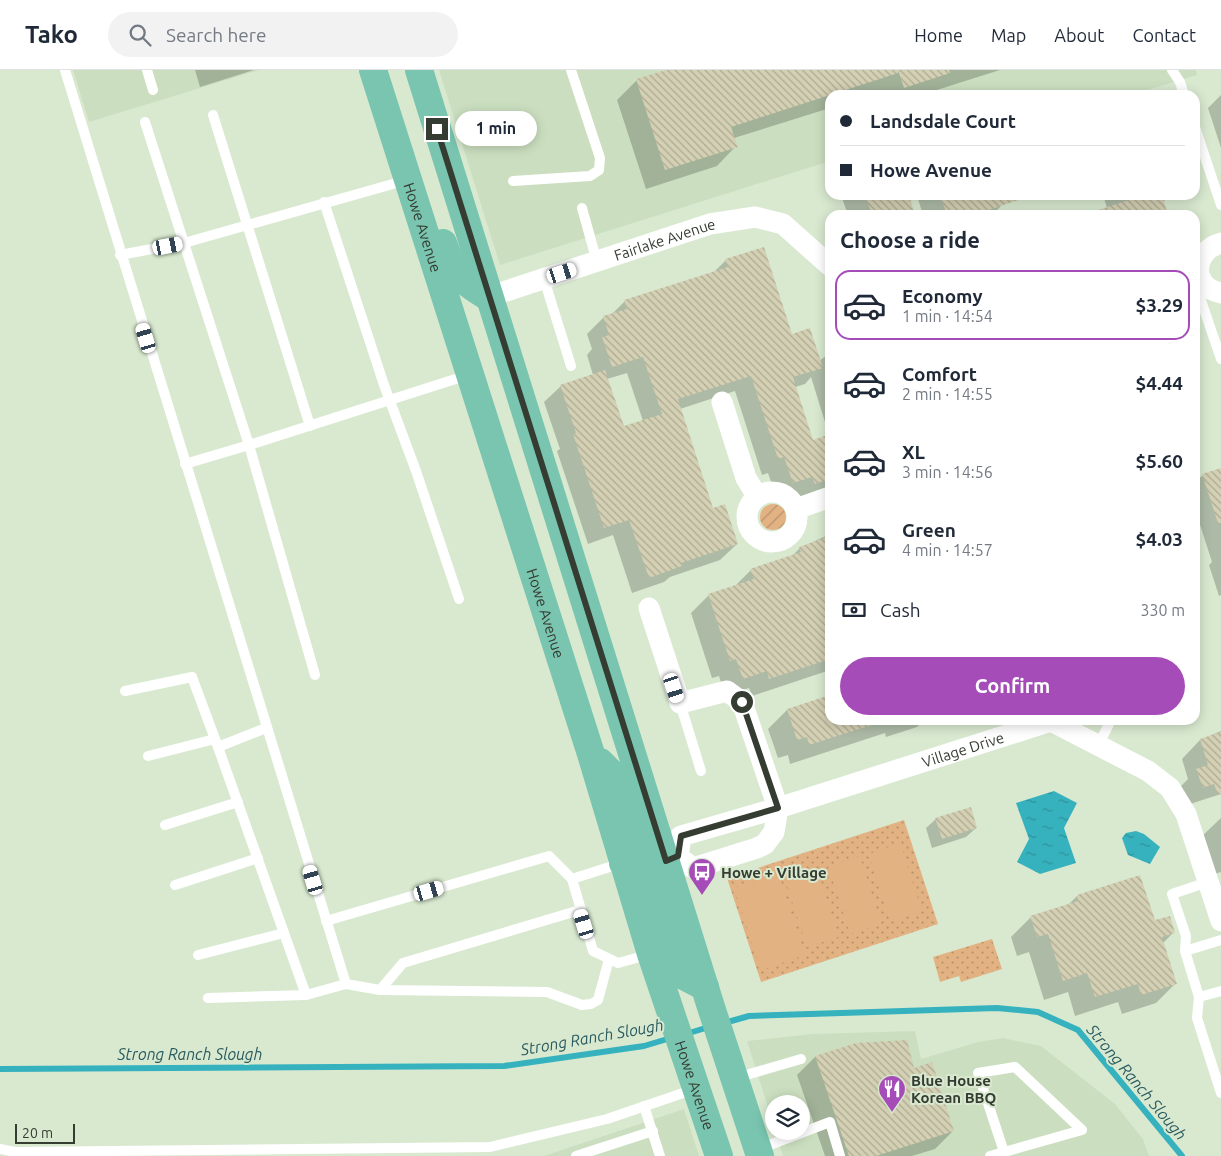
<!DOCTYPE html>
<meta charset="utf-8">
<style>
:root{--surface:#fff;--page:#f2f2f3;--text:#1f2937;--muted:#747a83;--line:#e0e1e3;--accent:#a54cb8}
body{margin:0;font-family:Ubuntu,sans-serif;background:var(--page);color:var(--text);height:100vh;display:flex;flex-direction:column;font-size:19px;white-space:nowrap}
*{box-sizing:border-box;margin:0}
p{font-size:16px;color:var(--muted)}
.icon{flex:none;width:28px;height:28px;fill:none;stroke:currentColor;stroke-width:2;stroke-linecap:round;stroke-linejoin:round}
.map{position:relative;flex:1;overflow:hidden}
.panel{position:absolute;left:825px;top:140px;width:375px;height:515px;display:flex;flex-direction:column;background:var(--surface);border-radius:15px;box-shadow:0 2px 12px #0003}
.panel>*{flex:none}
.banner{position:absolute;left:825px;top:20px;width:375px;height:110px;border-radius:15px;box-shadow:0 2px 12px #0003;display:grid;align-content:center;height:110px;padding:0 15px;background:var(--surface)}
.tools{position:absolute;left:765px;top:1025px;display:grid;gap:10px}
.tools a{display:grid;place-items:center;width:45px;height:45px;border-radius:50%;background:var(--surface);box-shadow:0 2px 12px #0003;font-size:25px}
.scale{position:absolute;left:15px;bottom:12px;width:60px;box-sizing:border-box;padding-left:5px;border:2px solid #353c32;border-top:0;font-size:14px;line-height:18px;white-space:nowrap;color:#353c32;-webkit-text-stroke:4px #d9e9d0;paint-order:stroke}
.end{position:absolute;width:22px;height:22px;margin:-11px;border:6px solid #353c32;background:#fff;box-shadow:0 0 0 2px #fff}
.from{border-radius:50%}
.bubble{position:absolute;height:35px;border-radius:18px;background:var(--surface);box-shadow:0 2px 12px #0003;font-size:16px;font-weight:700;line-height:35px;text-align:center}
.car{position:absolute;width:15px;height:30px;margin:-15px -8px;border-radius:6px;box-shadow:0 0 4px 1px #0007;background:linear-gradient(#fff 24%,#345 0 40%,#fff 0 76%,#345 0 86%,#fff 0)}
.banner b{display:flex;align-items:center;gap:18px;height:48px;font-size:19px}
.banner b+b{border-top:1px solid var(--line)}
.banner i{width:12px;height:12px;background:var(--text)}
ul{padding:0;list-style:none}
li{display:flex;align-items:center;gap:15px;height:70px;margin:0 10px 8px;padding:0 5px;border:2px solid transparent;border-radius:15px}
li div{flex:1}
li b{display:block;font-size:19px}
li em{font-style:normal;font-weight:700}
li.selected{border-color:var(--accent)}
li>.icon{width:45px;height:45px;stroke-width:1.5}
h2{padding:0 15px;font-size:22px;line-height:60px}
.pay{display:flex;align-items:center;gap:12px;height:55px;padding:0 15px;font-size:19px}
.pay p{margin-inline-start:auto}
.action{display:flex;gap:10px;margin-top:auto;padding:10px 15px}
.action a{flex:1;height:58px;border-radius:30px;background:var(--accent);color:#fff;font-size:20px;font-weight:700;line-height:58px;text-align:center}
header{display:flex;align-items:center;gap:30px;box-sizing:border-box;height:70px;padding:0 25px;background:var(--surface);border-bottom:1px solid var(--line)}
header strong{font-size:24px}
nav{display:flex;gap:28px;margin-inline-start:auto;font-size:18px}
.search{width:350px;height:45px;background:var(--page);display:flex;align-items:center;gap:12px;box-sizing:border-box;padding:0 18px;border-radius:28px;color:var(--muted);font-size:19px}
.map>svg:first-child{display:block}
.built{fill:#cbdfc0}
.grass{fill:url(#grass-dots)}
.garden{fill:url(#garden-furrows)}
.pitch{fill:#e3b283}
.water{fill:url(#water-ripples)}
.shadow{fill:#0003;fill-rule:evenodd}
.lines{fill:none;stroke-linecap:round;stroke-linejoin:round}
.stream{stroke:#36b2be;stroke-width:6}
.building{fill:url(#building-back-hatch)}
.lane{stroke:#fff;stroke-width:10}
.street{stroke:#fff;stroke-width:21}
.primary{stroke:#79c5b0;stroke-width:28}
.route{stroke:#353c32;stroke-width:6}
.labels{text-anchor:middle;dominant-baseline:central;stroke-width:4;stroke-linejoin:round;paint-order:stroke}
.street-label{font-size:15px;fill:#353c32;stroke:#d9e9d0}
.poi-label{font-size:15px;font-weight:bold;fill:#353c32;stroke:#d9e9d0;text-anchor:start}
.water-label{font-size:16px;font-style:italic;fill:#295b60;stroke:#d9e9d0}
</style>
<header>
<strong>Tako</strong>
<div class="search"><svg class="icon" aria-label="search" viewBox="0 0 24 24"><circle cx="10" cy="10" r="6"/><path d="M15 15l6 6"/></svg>Search here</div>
<nav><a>Home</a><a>Map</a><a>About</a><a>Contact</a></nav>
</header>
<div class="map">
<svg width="1221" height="1086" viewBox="0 0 1221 1086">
<defs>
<pattern id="grass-dots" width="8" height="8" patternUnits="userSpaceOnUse" patternTransform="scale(1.25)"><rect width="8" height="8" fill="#e3b283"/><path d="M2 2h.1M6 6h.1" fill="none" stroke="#b9926c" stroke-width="1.8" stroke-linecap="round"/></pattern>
<pattern id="garden-furrows" width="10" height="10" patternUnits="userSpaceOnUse" patternTransform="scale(1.25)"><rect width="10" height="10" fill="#e3b283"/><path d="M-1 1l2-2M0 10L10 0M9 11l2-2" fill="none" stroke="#b9926c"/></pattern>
<pattern id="water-ripples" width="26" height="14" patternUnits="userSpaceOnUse" patternTransform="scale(1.25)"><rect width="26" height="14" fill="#36b2be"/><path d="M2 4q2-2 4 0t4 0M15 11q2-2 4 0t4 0" fill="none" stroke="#2e929b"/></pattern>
<pattern id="building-back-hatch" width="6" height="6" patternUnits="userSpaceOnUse" patternTransform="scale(1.25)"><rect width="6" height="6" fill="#d4d0b4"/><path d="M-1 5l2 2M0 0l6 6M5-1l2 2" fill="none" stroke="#adaa93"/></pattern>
</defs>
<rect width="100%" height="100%" fill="#d9e9d0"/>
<g class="built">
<path d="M73,0H259L89,52Z"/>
<path d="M439,0H1196L1197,5L1131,25H830V91L500,195Z"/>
<path d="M915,961L921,989L978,972L1003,968L1041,976L1115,1034L1143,1069L1149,1086H783L775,1061H801V1034H774V1056L747,971L812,964Z"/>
<path d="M684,1039L699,1086H544Z"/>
</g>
<g class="grass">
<path d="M904,750L938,854L761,912L727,808Z"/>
<path d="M992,869L1002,899L961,912L959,906L940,912L933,887Z"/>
</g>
<circle class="garden" cx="773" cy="447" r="13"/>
<g class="pitch">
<path d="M900,773L922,841L890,851L869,784Z"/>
<path d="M860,786L881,854L850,864L828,796Z"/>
<path d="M817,799L839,867L807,877L785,810Z"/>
<path d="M778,803L805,885L761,900L734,818Z"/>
</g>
<g class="water">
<path d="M1054,721L1077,733L1064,758L1076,793L1040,804L1017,792L1029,769L1016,733Z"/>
<path d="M1136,761L1144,764L1160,777L1150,794L1128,785L1122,768L1126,763Z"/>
</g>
<g class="shadow">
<path d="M195,0H254L200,17Z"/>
<path d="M670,0H1000L921,25H881L880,22L870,25H830V38L734,68L736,76L717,96L646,119L617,30L637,10Z"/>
<path d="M1221,25V78L1208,38Z"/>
<path d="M841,125H908L914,145H848Z"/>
<path d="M922,125H1031L1003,134L992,145H923L918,129Z"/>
<path d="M1103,125H1170L1163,132L1167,145H1086L1107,138Z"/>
<path d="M726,190L791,266L819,291L830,283V418L798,430L796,422L777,429L768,403L762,405L735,321L680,339L713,440L737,474L720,490L670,507L664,512L632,523L613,465L588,474L557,381L560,379L544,332L561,316L593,305L587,285L592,279L587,264L604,247L611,245L625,231L713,203ZM627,303L643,351L623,357L607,309ZM811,307L829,365L813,371L795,317L805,314Z"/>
<path d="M1221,399V525L1219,526L1209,495L1212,492L1195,439V412L1203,405Z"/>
<path d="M830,464V600L752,626L749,618L725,626L719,606L712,608L691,543L709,525L734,517L751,500L791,487L800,478Z"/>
<path d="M830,627V650H924L917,657L886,667L885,663L790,694L788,685L778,688L768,659L787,640Z"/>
<path d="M1221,661V724L1184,736L1178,719L1188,709L1182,689L1200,670Z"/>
<path d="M1221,748V802L1211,805L1199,769Z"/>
<path d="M936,749L976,758L966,767L932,778L926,758Z"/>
<path d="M1077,826L1154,852L1173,863L1162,874L1175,914L1156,933L1122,944L1118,932L1075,946L1068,922L1044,930L1029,882L1017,886L1011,867L1031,847L1068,835Z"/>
<path d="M856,974L914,1000L953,1061L935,1079L912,1086H825L797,1005L815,987Z"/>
</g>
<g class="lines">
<g class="stream">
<path d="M724,953L749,946L997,938L1038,942L1078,960L1182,1086"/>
<path d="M686,964L712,956"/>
<path d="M0,999L504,996L644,976L674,967"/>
</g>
</g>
<g class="building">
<path d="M666,0H898V3L731,57L738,77L665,100L636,9Z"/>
<path d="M898,0H949L950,3L904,18Z"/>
<path d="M865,125H909L915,145H872Z"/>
<path d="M940,125H1024V128L983,142V145H947Z"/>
<path d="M1127,125H1162L1168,145H1092V142L1129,130Z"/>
<path d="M764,177L792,264L810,258L823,298L793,307L813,370L830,364V409L815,414L812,407L793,413L784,387L778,389L751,306L678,329L713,438L725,434L738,474L681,493L682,496L649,508L629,450L604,458L573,364L576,363L560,315L605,300L624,356L662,344L643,287L612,297L602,267L609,265L603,246L627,239L624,230L728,197L725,189Z"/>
<path d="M1221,398V453H1218L1202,404Z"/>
<path d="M830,466V589L769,609L767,601L743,609L736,589L730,591L708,524L754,509L750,499L801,482L799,477Z"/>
<path d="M830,625V650H877L878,653L809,675L807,667L797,670L787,639Z"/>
<path d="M1221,662V724L1218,725L1214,714L1203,718L1196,699L1208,695L1200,669Z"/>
<path d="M971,737L977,758L942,769L935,748Z"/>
<path d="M1140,805L1155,850L1170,846L1175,863L1162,867L1177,914L1141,925L1138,914L1095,927L1087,903L1063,911L1048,864L1037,867L1030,846L1078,831L1077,825Z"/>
<path d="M907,970L914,998L932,992L954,1061L876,1086H849L815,986L856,973Z"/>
</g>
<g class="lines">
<g class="lane">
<path d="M65,0L346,914L380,920L547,922L582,935L591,934L598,930L609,889"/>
<path d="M147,0L153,20"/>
<path d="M1172,0L1180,12L1184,25"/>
<path d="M213,45L310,356"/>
<path d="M145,52L249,375L468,305"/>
<path d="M1195,57L1221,135"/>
<path d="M513,111L590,106L599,100L600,88L571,0"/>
<path d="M324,132L384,315L416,401L459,529"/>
<path d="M582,138L597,192"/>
<path d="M120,185L184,173L407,110"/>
<path d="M544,209L571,296"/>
<path d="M1195,213L1221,289"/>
<path d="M185,394L249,375L315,605"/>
<path d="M125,621L192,607L218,677L266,658"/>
<path d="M680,633L701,701"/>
<path d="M1098,676L1111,650"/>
<path d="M218,677L306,925"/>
<path d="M148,686L215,669"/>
<path d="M165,755L238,732"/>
<path d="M622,793L572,809L593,881L618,893L651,884"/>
<path d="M1208,812L1172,824L1186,866L1185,881L1199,927L1197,948L1221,1023"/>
<path d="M175,815L258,788"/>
<path d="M326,851L549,786L572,809"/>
<path d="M1185,881L1221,870"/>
<path d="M198,885L284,863"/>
<path d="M380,920L403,893L580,840"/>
<path d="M1199,927L1221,921"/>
<path d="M208,928L306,925L346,914"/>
<path d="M736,1008L801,989"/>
<path d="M644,1036L660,1086"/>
<path d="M0,1079L15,1082L490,1077L607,1049L695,1019"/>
<path d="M759,1079L830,1052L840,1086"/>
<path d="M576,1086L653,1061"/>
<path d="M990,1086L1082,1060L1015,997L978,1003L1004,1082"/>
</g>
<g class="street">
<path d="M1221,173C1192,181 1190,217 1221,223"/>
<path id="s1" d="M488,227L710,154L755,147L783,154L830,196"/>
<path d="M722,332L746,408L757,426"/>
<circle cx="772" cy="447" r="25"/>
<path d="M796,439L830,427"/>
<path d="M649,538L680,633L727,621L742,632L778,738L774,762L765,774L757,778L693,798L678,787"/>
<path id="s2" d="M678,787L681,766L778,738L1051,651L1148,701L1170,718L1186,744L1221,851"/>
</g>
<g class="primary">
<path id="s3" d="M373,0L591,684L651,884L719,1086"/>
<path d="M419,0L711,937L760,1086"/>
<path d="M443,173C454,205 461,210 488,227"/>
<path d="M600,692L619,711L642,782C648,792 654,791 666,791"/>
<path d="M623,793L632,794L650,813L680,904L705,917"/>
</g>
</g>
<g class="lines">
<path class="route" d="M437,59L666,791L678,786L681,766L778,738L742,632"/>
</g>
<defs>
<symbol id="bus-pin" viewBox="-11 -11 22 30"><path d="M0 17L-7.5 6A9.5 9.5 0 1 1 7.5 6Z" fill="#a54cb8" stroke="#d9e9d0"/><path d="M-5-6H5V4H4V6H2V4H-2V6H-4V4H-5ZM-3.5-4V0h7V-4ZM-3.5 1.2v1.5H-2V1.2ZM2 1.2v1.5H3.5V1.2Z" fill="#fff"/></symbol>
<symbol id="restaurant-pin" viewBox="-11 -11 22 30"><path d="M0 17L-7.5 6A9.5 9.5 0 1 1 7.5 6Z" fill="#a54cb8" stroke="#d9e9d0"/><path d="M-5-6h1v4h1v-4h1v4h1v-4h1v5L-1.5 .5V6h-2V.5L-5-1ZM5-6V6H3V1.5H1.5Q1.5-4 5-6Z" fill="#fff"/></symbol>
</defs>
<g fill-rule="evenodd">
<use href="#bus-pin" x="686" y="786" width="32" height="43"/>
<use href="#restaurant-pin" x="876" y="1003" width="32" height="43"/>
</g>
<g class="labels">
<g class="street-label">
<text stroke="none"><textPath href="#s3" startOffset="165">Howe Avenue</textPath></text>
<text stroke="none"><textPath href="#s1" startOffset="186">Fairlake Avenue</textPath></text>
<text stroke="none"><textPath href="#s3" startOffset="570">Howe Avenue</textPath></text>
<text stroke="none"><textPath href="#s2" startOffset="316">Village Drive</textPath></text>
<text stroke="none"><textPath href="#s3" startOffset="1065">Howe Avenue</textPath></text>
</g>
<g class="poi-label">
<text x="721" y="802">Howe + Village</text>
<text x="911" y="1010">Blue House<tspan x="911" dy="17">Korean BBQ</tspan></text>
</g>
<g class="water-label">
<text transform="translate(592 967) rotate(-10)">Strong Ranch Slough</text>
<text x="190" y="984">Strong Ranch Slough</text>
<text transform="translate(1137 1012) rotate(50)">Strong Ranch Slough</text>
</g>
</g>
</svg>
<div class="tools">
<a><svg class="icon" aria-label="layers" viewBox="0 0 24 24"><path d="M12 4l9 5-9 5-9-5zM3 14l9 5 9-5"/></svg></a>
</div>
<div class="scale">20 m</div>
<i class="end from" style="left:742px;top:632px"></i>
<i class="end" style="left:437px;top:59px"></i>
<div class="bubble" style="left:455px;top:41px;width:82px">1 min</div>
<i class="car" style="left:168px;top:176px;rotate:79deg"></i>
<i class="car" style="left:562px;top:203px;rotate:72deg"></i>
<i class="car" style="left:146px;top:268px;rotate:343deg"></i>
<i class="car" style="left:674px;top:618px;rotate:162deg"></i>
<i class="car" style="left:313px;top:810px;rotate:343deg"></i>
<i class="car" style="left:429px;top:821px;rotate:74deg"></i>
<i class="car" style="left:584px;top:854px;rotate:343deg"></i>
<div class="banner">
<b><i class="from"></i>Landsdale Court</b>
<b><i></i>Howe Avenue</b>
</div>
<section class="panel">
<h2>Choose a ride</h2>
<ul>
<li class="selected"><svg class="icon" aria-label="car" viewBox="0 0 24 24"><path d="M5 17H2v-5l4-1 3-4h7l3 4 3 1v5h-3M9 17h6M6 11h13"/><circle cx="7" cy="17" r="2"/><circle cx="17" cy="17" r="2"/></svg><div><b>Economy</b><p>1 min · 14:54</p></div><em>$3.29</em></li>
<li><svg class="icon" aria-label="car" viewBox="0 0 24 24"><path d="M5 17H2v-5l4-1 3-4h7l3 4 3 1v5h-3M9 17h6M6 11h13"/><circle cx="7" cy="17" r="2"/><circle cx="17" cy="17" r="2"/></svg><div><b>Comfort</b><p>2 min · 14:55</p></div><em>$4.44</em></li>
<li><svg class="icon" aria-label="car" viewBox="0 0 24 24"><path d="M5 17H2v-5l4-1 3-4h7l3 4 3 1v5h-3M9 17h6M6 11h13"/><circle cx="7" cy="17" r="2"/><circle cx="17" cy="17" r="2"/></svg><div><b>XL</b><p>3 min · 14:56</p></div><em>$5.60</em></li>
<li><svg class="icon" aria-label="car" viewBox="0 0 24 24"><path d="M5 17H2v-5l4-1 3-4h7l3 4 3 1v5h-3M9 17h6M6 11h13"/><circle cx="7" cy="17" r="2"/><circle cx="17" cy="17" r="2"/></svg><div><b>Green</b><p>4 min · 14:57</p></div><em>$4.03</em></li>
</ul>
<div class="pay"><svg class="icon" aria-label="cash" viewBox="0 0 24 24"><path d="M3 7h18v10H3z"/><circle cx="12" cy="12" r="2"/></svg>Cash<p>330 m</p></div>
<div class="action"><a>Confirm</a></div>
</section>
</div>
